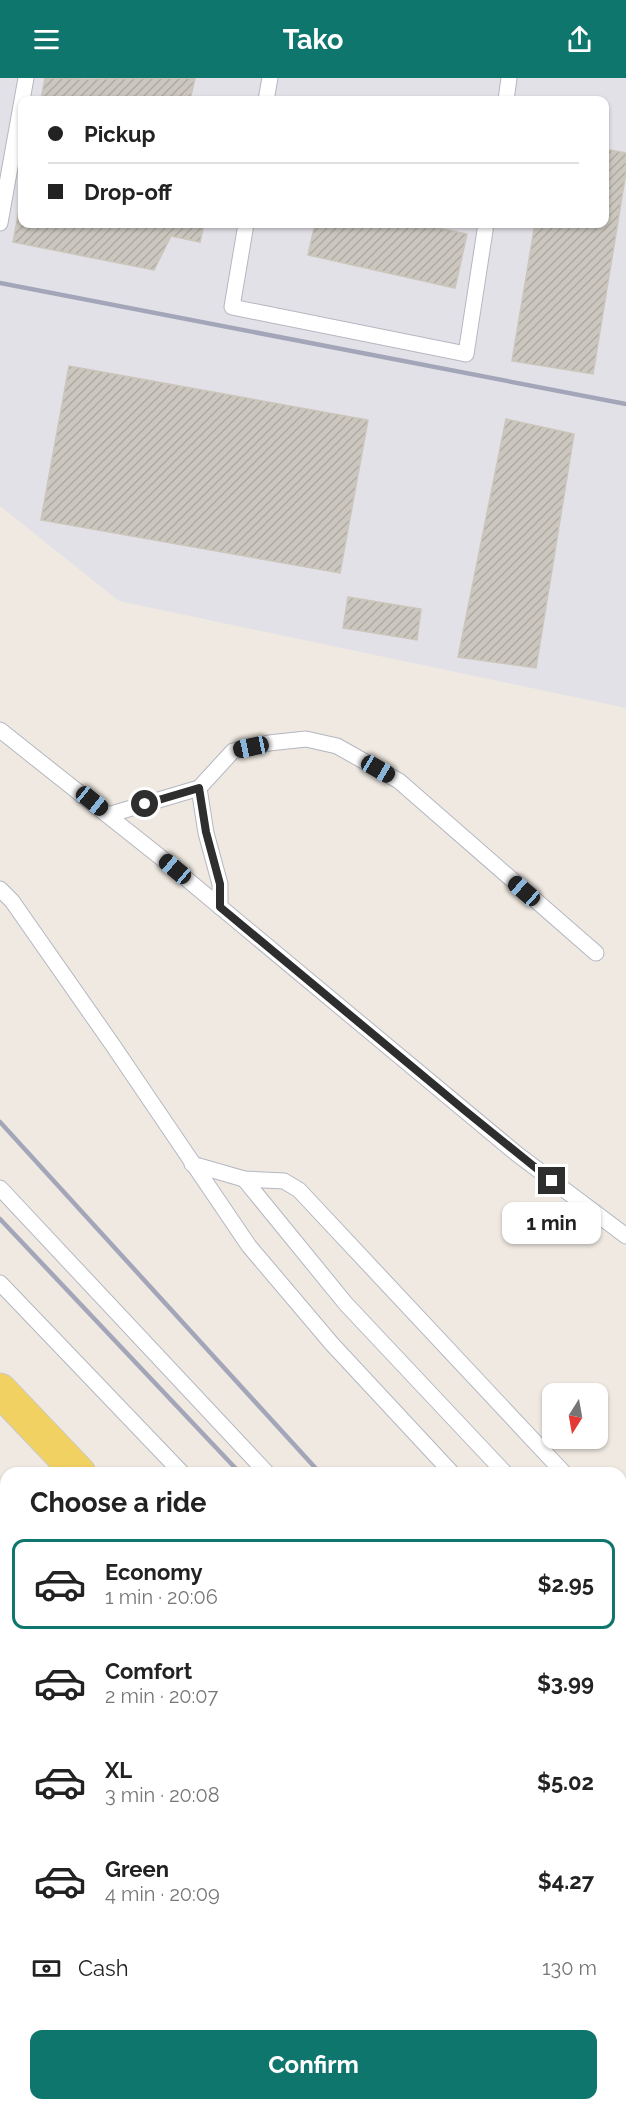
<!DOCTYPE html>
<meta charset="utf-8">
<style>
:root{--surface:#fff;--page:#f6f6f6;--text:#222;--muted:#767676;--line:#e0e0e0;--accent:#0f766e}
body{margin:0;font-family:Raleway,sans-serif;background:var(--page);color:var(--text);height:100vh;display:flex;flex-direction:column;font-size:22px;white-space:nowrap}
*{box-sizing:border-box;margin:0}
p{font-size:20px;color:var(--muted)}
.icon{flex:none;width:33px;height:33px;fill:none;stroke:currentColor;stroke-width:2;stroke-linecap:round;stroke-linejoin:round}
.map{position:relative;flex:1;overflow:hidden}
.details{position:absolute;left:0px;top:1389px;width:627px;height:644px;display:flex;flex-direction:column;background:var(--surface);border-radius:18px 18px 0 0;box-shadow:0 2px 4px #0004}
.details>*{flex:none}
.guide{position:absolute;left:18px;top:18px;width:591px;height:132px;border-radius:12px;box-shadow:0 2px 4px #0004;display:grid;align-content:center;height:132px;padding:0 30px;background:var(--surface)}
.needle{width:39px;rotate:191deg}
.fabs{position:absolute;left:542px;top:1305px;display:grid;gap:12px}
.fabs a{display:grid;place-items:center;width:66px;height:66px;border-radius:12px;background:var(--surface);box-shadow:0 2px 4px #0004;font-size:30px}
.end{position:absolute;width:27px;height:27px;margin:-14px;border:8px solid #2e2e2e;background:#fff;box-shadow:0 0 0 3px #fff}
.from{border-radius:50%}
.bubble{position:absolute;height:42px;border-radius:12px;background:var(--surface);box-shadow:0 2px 4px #0004;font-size:20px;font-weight:700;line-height:42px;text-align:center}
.car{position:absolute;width:18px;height:36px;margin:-18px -9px;border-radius:8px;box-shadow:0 0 4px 2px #0007;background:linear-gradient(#222 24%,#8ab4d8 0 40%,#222 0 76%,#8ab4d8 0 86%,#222 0)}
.guide b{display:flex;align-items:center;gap:21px;height:57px;font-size:22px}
.guide b+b{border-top:2px solid var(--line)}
.guide i{width:15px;height:15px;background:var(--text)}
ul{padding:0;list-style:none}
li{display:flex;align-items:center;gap:18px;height:90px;margin:0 12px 9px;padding:0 18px;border:3px solid transparent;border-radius:12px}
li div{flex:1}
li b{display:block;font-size:22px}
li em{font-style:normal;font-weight:700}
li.on{border-color:var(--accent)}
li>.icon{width:54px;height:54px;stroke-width:1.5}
h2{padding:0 30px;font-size:27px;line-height:72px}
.pay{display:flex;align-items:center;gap:15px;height:66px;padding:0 30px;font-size:22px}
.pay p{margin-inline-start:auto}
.button{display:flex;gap:12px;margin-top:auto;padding:12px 30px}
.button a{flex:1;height:69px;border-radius:12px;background:var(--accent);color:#fff;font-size:24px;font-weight:700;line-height:69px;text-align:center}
header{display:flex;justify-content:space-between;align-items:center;height:78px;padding:0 30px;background:var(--accent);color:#fff;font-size:27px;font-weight:700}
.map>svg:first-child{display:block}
.industrial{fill:#e3e1e8;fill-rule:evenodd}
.park{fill:url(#park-crowns)}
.building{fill:url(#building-hatch);stroke:#cbc5ba;stroke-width:1.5}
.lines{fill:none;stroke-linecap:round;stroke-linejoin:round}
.lane-casing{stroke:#b4b7c1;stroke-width:17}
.street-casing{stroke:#b4b7c1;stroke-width:34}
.primary-casing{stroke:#c9c9c9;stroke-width:35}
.lane{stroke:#fff;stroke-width:15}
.street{stroke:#fff;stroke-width:32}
.primary{stroke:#f2d163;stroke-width:33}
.rail{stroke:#a3a6b8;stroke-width:4.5}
.route{stroke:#2e2e2e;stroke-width:8}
</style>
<header><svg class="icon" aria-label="menu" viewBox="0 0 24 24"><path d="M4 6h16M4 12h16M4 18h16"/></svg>Tako<svg class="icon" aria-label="share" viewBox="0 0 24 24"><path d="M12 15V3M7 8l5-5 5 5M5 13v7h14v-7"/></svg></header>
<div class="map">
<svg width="626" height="2032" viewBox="0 0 626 2032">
<defs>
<pattern id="park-crowns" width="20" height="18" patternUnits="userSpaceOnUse" patternTransform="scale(1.5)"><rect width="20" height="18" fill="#b6e59e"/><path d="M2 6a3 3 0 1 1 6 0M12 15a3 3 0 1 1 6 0" fill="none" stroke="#9dc588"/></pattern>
<pattern id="building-hatch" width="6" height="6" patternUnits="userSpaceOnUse" patternTransform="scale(1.5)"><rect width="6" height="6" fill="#cbc7bf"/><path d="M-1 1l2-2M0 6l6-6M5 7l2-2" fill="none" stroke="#afaba4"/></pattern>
</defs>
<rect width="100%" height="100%" fill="#efe9e1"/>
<path class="industrial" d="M0,0H626V630L119,523L0,428ZM22,22H604V146H22Z"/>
<path class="park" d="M4,1628L6,1630V2026L250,2027L244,2032H0V1632Z"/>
<g class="building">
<path d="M45,0L84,1L195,0L190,22H41Z"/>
<path d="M604,71L626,75V94L593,296L512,283L535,146H604Z"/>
<path d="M22,117V146H204L200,164L171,158L154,192L13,164Z"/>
<path d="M315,146H419L467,156L455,210L308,177Z"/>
<path d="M69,288L368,342L340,495L41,442Z"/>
<path d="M506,341L574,356L536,590L458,579Z"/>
<path d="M348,519L421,531L417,562L343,550Z"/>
</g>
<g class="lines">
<defs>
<g id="lane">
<path d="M266,22L270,0"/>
<path d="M506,22L509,0"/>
<path d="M0,145L26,0"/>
<path d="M246,146L232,229L466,276L486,146"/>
<path d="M0,652L159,778L517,1076L626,1158"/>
<path d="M199,710L206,755L220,806V829"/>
<path d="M108,737L199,710L233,673L269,665L306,661L337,668L399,703L596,875"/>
<path d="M0,811L12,823L112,966L249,1168L332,1266L452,1395"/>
<path d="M192,1086L244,1101L284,1103L299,1112L564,1395"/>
<path d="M244,1101L346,1226L505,1395"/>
<path d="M0,1110L267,1395"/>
<path d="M0,1205L182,1395"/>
<path d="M621,1455L626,1461"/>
<path d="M621,1518L626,1523"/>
<path d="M621,1576L626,1581"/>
<path d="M621,1771L626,1776"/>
<path d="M621,1860L626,1865"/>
</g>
<g id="street">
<path d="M0,1546L6,1553"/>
<path d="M451,2026L456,2032"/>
</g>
<g id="primary">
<path d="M0,1312L79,1395"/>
<path d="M0,1439L6,1445"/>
<path d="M621,1963L626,1968"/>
<path d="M547,2026L552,2032"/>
</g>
</defs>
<use href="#lane" class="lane-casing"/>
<use href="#street" class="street-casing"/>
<use href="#primary" class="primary-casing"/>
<use href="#lane" class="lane"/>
<use href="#street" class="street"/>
<use href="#primary" class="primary"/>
<g class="rail">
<path d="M0,205L626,326"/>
<path d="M0,1044L320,1395"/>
<path d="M0,1141L240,1395"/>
<path d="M621,1725L626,1731"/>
<path d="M621,1805L626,1811"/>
</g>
</g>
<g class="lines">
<path class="route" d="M145,726L199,710L206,754L220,806V829L463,1031L552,1103"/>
</g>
</svg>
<div class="fabs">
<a><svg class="needle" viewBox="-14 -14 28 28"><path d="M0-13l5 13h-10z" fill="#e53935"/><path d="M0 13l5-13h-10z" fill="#767676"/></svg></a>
</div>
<i class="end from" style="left:145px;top:726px"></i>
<i class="end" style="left:552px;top:1103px"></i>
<div class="bubble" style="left:502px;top:1124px;width:99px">1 min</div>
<i class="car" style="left:251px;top:669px;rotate:258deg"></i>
<i class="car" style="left:378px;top:691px;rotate:120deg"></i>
<i class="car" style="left:92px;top:723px;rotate:129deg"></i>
<i class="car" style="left:175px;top:791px;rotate:310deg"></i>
<i class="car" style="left:524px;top:813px;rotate:311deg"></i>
<div class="guide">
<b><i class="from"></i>Pickup</b>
<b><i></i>Drop-off</b>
</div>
<section class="details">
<h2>Choose a ride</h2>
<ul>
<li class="on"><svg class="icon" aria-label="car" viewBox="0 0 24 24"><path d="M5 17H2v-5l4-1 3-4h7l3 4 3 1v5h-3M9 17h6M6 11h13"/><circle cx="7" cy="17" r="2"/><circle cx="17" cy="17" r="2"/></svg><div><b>Economy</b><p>1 min · 20:06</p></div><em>$2.95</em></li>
<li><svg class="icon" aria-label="car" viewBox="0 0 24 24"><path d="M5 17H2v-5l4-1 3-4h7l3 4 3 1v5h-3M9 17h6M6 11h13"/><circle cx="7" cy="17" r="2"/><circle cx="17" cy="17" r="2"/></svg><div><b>Comfort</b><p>2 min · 20:07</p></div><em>$3.99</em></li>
<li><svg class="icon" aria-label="car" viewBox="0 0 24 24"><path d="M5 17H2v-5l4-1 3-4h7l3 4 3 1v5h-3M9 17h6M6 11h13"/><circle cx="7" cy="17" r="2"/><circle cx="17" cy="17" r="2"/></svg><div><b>XL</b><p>3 min · 20:08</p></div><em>$5.02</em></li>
<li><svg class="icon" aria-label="car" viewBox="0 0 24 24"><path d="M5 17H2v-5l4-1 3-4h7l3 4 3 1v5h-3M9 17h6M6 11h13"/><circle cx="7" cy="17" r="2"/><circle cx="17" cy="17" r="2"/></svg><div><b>Green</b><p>4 min · 20:09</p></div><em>$4.27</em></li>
</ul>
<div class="pay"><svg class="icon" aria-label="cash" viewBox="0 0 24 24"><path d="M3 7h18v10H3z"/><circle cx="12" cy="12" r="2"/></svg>Cash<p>130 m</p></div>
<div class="button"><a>Confirm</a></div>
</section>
</div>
